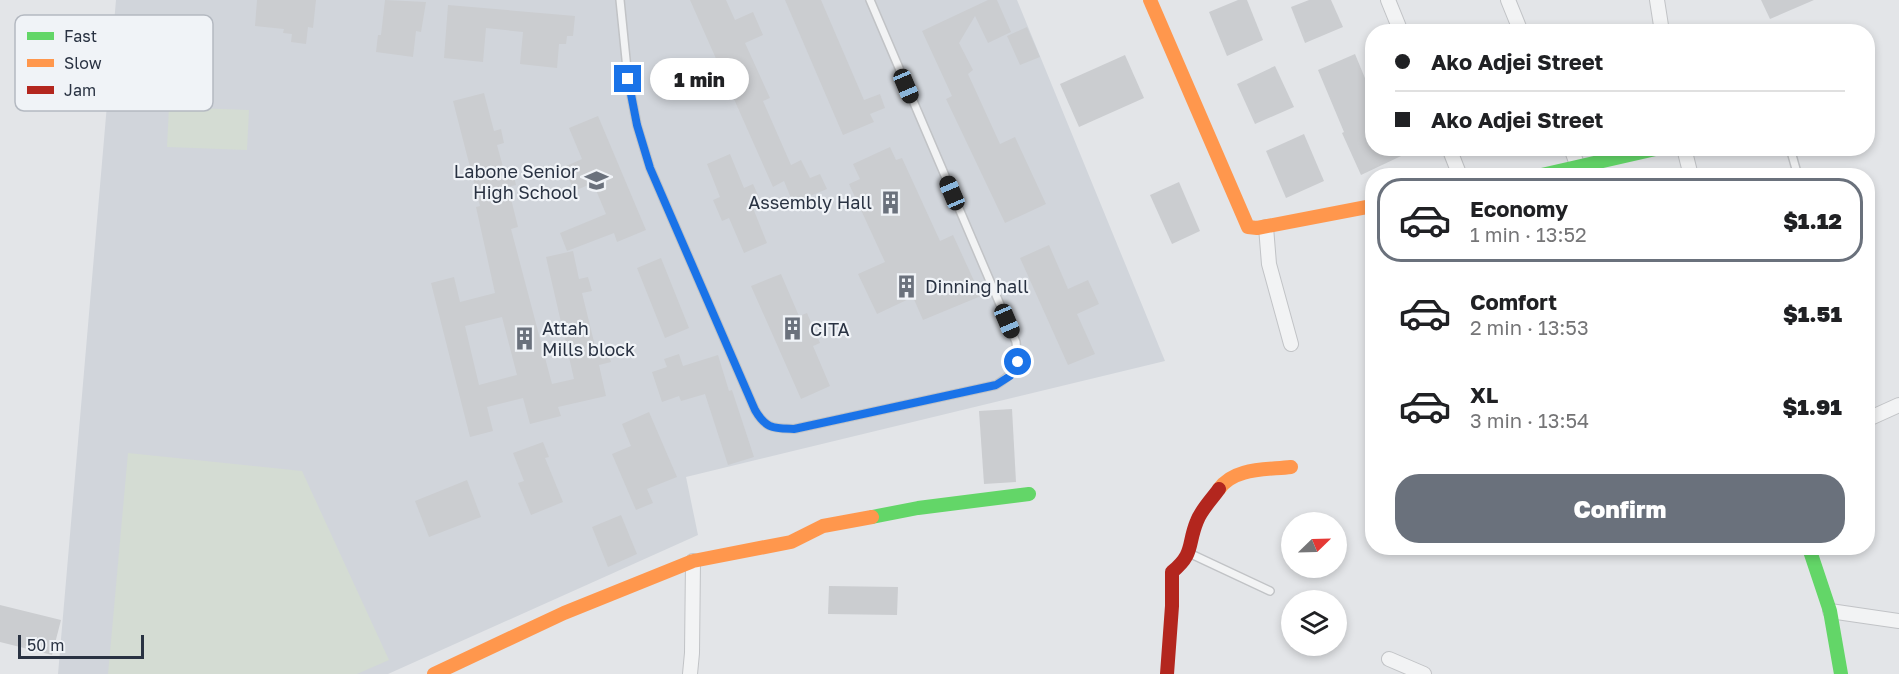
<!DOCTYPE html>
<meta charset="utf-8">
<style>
:root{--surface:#fff;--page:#f6f6f6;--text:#202124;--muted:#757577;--line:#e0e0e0;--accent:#6a717c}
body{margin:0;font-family:"Golos Text",sans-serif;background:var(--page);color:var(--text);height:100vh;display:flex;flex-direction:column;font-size:22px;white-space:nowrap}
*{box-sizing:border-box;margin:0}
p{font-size:20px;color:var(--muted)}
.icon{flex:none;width:33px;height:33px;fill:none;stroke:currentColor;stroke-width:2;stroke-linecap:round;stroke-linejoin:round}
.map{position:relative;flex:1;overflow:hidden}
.side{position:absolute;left:1365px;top:168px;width:510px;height:387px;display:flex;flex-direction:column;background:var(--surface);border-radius:24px;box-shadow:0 3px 9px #0003}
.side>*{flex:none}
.hud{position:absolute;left:1365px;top:24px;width:510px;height:132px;border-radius:24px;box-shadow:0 3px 9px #0003;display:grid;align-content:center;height:132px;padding:0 30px;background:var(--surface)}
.needle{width:39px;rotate:67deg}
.controls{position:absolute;left:1281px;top:512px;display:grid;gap:12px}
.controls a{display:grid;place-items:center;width:66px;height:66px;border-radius:50%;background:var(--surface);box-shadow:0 3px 9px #0003;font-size:30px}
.scale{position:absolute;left:18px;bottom:15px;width:126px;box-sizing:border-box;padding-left:6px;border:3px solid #293242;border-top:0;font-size:16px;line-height:21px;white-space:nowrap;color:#293242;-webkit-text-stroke:4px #f0f3f7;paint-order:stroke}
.end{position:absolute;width:27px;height:27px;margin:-14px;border:8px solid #1a73e8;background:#fff;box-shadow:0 0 0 3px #fff}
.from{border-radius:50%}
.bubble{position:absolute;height:42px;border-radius:21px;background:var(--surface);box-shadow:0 3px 9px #0003;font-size:20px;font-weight:800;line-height:42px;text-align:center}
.car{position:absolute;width:18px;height:36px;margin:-18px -9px;border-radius:8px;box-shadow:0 0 4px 2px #0007;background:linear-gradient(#222 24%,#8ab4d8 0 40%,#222 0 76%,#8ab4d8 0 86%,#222 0)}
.hud b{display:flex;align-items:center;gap:21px;height:57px;font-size:22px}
.hud b+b{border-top:2px solid var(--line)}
.hud i{width:15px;height:15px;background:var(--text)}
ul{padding:10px 0 0;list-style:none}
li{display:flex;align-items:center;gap:18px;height:84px;margin:0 12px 9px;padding:0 18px;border:3px solid transparent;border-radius:24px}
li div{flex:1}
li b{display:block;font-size:22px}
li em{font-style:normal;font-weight:800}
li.current{border-color:var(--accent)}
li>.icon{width:54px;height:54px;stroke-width:1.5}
.action{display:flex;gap:12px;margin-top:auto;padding:12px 30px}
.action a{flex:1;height:69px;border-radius:24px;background:var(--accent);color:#fff;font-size:24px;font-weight:800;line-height:69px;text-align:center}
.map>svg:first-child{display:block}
.built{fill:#d1d5db}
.green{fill:#d4dcd3}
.building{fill:#cbcdd0;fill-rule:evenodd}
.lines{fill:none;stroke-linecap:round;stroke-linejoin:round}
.lane-casing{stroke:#c1c3c6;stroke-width:10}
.street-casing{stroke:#c1c3c6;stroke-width:16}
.lane{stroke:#f2f3f4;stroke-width:7}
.street{stroke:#f2f3f4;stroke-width:14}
.fast{stroke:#63d668;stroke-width:14}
.slow{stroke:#ff974d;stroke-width:14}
.jam{stroke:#b3261e;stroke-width:14}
.route{stroke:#1a73e8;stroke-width:8}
.labels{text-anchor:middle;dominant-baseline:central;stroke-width:4.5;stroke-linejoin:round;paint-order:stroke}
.poi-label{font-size:18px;fill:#293242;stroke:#f0f3f7;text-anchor:start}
.key{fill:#f0f3f7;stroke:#b4b9c1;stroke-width:1.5}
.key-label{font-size:16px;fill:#293242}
</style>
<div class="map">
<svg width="1899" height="674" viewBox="0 0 1899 674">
<rect width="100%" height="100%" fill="#e3e5e8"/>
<path class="built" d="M116,0H1017L1165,361L686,477L698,535L388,674H58Z"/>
<g class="green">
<path d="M169,107L249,110L247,150L167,147Z"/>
<path d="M128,453L302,471L389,660L357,674H108Z"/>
</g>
<g class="building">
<path d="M257,0H316L313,28L308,27L306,44L291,42L292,34L283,33L284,29L255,26Z"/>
<path d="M385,0L426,2L421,32L416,31L413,57L376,52L378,35H381Z"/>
<path d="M690,0H726L735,20L753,12L763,35L745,43L770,98L763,101L791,165L801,160L810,178L820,174L827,189L793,203L784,181L773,187Z"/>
<path d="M785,0H821L864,100L880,94L885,108L870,114L874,122L843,135Z"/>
<path d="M988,0H997L1011,32L988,43L975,16L959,43L973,70L968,74L1000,144L1015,137L1046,204L1005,223L946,99L952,96L922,31Z"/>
<path d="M1238,0H1247L1263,40L1227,56L1209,12Z"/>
<path d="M1309,0H1331L1343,27L1305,43L1291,7Z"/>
<path d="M1761,0H1814L1770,19Z"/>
<path d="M448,5L575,16L573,36H567L566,44H559L557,68L520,64L523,32L486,28L483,62L444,58Z"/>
<path d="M1027,27L1040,57L1020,65L1007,36Z"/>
<path d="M1355,54L1372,95V148H1418L1361,175L1342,133L1344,132L1318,70Z"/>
<path d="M1125,55L1144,98L1079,127L1060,84Z"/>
<path d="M1275,66L1294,107L1255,124L1237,84Z"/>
<path d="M484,93L494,131L501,129L504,143L497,145L505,174L513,171L516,185L508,187L518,227L511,229L552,384L574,379L546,257L573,251L579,279L588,277L592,291L582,293L596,350L607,348L611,362L599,365L606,396L558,407L561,416L530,424L523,398L487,407L493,431L470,437L431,283L454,277L460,302L495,293L476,207L480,206L453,101ZM502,317L517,375L479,385L465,326Z"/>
<path d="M598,116L646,230L617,242L614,233L567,251L560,233L606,214L593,183L574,191L564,167L582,159L569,128Z"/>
<path d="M1304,134L1324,181L1286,198L1266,151Z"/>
<path d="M890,147L896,160L902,158L940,241L953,235L981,296L923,320L913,297L877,314L858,274L885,262L849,184L860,179L853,164Z"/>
<path d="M730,154L744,188L753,184L762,204L753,208L767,243L744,253L729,218L722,221L713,200L720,197L707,164Z"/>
<path d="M1179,182L1200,231L1172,244L1150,195Z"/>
<path d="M1049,245L1068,289L1088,280L1099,304L1077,314L1095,354L1068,365L1020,258Z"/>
<path d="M661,258L689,328L665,338L637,268Z"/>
<path d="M781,274L799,316L807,313L820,343L813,346L830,386L801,399L751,286Z"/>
<path d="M679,354L683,366L718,355L729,391L732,390L754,457L728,465L705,394L681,401L679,396L662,402L652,372L667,367L664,359Z"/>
<path d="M1012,409L1016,482L984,484L979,411Z"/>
<path d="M649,412L677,477L647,489L653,503L636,510L612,454L631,446L622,424Z"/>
<path d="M543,442L549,457L545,458L563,502L531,515L518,483L524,481L513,453Z"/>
<path d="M467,480L481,517L429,537L415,501Z"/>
<path d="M621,515L637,554L608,567L592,527Z"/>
<path d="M829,586L898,587L897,615L828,614Z"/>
<path d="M0,605L61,620L52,655L0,642Z"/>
</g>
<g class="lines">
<defs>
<g id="lane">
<path d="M620,0L628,79L637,125L650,168L755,410C766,429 773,428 794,429L996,385C1017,372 1019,366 1016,342L870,0"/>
<path d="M1790,148L1798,176"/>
<path d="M1191,554L1270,591"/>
</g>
<g id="street">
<path d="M1388,0L1401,32"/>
<path d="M1508,0L1521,32"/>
<path d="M1657,0L1662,32"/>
<path d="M1449,148L1460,176"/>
<path d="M1571,148L1578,167"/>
<path d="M1684,148L1691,176"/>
<path d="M1266,227L1269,264L1291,344"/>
<path d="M1868,419L1899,405"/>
<path d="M1830,611L1899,621"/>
<path d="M1389,659L1424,674"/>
<path d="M690,674L692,653L693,561"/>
</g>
</defs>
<use href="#lane" class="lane-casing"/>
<use href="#street" class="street-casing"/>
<use href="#lane" class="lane"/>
<use href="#street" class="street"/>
<g class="fast">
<path d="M1537,176L1660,148"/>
<path d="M872,517L918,508L1029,494"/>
<path d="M1809,548L1830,611L1841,674"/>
</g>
<g class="slow">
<path d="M1150,0L1248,227L1257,228L1372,206"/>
<path d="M1219,489C1234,467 1267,470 1291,467"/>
<path d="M434,674L564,613L693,561L791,542L823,526L872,517"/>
</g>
<path class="jam" d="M1167,674L1172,606V572C1195,553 1187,545 1197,521C1201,510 1212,499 1219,489"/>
</g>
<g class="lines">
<path class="route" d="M628,79L637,125L650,168L755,410C766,429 773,428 794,429L996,385L1010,376L1018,362"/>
</g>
<defs>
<symbol id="school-bare" viewBox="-9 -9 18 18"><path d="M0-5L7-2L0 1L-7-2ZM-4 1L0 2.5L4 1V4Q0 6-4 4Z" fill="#6a717c" stroke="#f0f3f7" stroke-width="2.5" paint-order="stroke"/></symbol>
<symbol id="building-bare" viewBox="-9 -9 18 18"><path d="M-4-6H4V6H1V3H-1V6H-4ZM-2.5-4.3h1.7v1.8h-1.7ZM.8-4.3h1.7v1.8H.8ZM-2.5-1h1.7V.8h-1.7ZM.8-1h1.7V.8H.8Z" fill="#6a717c" stroke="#f0f3f7" stroke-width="2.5" paint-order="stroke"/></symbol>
</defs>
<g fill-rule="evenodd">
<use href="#school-bare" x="580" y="164" width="33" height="33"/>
<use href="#building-bare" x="874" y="186" width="33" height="33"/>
<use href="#building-bare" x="890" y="270" width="33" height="33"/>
<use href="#building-bare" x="776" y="312" width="33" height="33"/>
<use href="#building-bare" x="508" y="322" width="33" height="33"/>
</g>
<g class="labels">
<g class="poi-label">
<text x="578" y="171" text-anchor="end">Labone Senior<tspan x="578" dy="21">High School</tspan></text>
<text x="872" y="202" text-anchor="end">Assembly Hall</text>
<text x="925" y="286">Dinning hall</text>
<text x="542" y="328">Attah<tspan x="542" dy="21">Mills block</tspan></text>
<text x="810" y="329">CITA</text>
</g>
</g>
<rect x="15" y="15" width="198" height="96" rx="9" class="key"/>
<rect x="27" y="32" width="27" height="8" fill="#63d668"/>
<rect x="27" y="59" width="27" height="8" fill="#ff974d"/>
<rect x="27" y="86" width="27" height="8" fill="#b3261e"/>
<g class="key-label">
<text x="64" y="42">Fast</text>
<text x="64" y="69">Slow</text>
<text x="64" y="96">Jam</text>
</g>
</svg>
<div class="controls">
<a><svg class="needle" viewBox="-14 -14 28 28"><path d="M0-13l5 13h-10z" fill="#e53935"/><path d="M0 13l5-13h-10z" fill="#757577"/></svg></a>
<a><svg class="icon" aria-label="layers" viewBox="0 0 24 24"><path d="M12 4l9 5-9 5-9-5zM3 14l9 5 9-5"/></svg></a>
</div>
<div class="scale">50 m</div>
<i class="end from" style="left:1018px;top:362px"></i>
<i class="end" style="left:628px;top:79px"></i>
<div class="bubble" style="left:650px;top:58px;width:99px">1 min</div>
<i class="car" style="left:906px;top:86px;rotate:157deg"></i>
<i class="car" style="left:952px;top:193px;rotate:337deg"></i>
<i class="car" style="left:1007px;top:321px;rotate:157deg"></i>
<div class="hud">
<b><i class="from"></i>Ako Adjei Street</b>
<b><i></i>Ako Adjei Street</b>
</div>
<section class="side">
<ul>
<li class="current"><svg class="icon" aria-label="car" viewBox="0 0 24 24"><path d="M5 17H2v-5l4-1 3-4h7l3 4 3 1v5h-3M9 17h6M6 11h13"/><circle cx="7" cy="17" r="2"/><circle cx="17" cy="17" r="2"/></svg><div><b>Economy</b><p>1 min · 13:52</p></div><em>$1.12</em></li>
<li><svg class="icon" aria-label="car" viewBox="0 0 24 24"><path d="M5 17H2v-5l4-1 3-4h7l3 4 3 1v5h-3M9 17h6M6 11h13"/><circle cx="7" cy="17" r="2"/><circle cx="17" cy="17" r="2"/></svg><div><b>Comfort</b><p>2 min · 13:53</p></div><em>$1.51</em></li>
<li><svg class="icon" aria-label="car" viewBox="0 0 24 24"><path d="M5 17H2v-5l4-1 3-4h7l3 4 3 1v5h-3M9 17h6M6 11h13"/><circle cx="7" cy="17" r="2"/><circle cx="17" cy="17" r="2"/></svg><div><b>XL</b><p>3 min · 13:54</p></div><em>$1.91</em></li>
</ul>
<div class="action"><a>Confirm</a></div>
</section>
</div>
